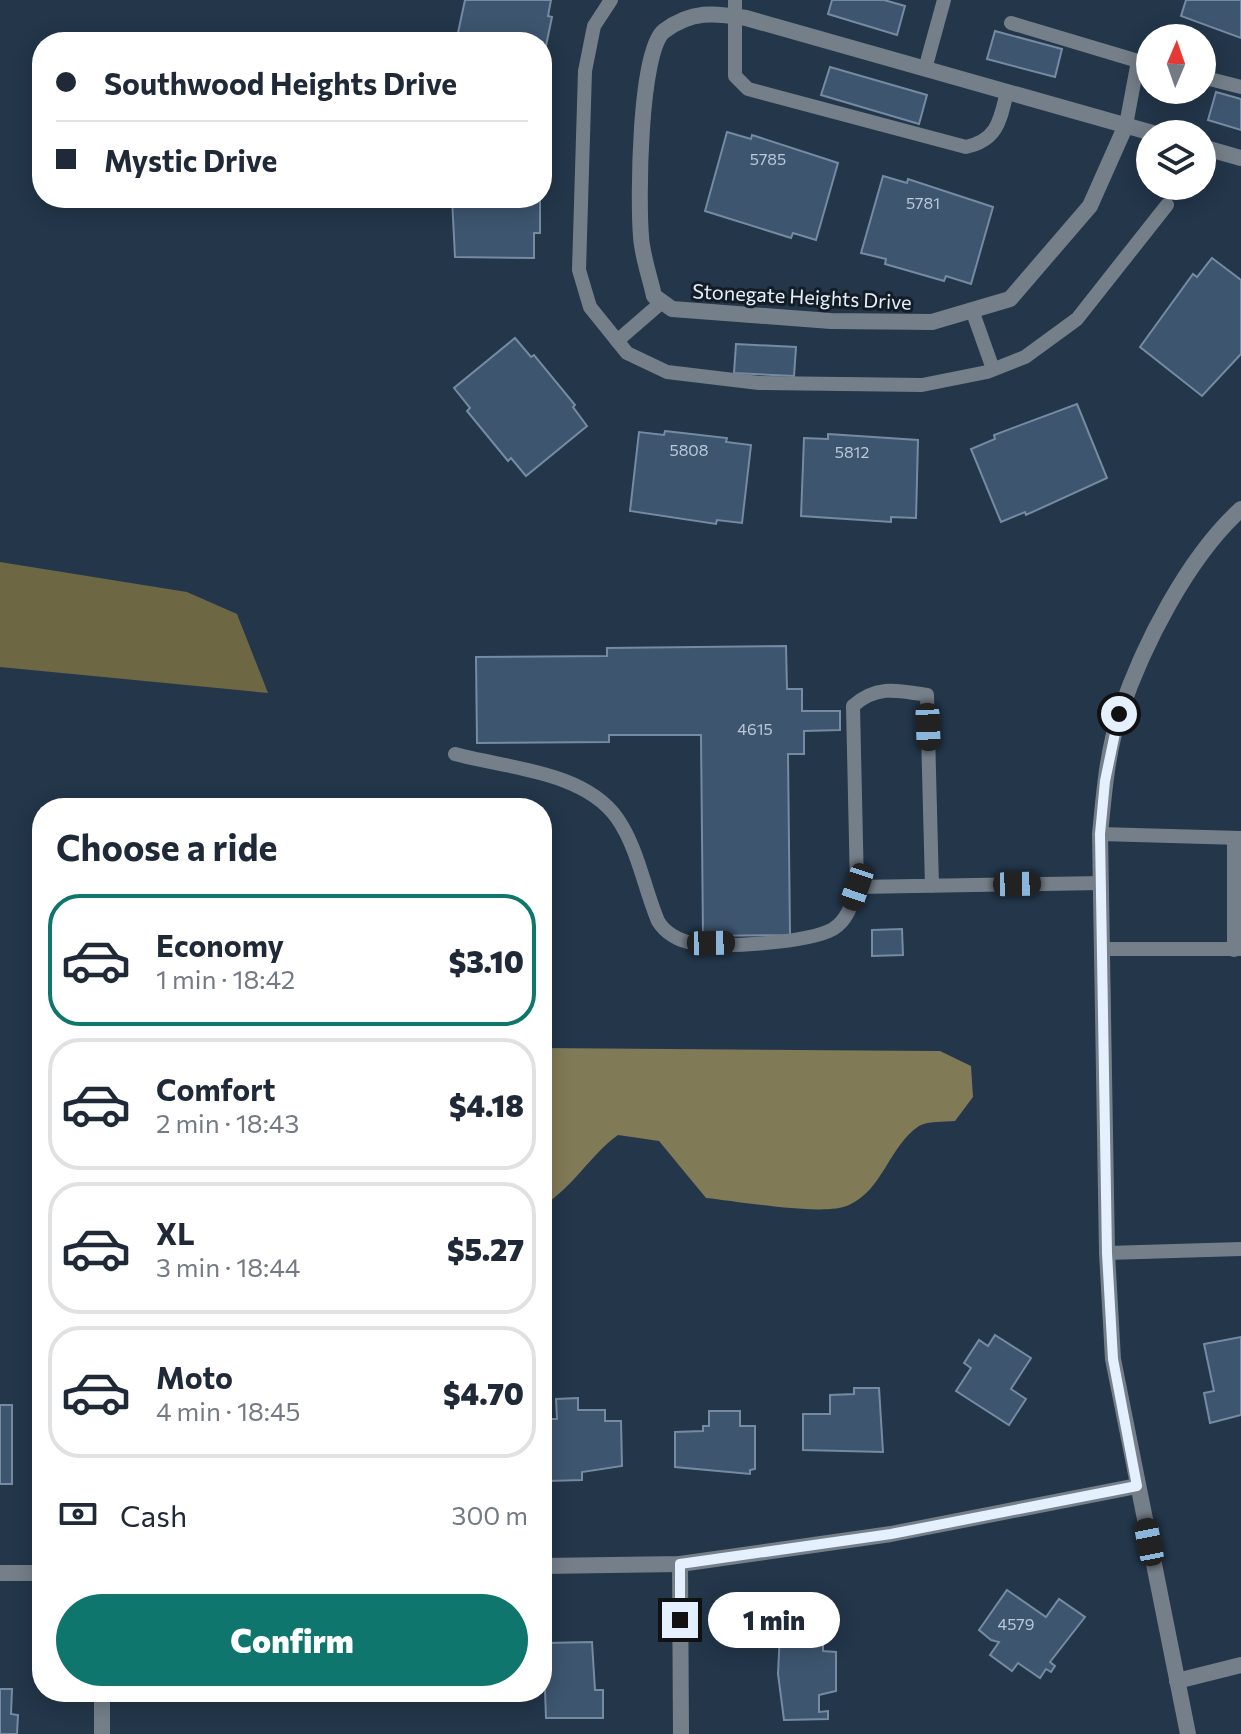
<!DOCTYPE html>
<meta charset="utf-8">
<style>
:root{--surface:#fff;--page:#f2f2f3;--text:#1f2937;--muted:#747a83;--line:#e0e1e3;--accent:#0f766e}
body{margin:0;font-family:Commissioner,sans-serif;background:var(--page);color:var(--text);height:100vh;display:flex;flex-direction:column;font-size:30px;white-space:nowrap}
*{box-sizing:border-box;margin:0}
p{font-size:26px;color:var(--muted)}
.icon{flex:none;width:44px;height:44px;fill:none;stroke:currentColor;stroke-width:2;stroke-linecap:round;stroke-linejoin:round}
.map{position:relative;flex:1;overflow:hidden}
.panel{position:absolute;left:32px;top:798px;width:520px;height:904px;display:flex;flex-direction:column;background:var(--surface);border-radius:32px;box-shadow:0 4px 20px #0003}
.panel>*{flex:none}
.top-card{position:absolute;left:32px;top:32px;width:520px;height:176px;border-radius:32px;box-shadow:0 4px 20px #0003;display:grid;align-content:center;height:176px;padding:0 24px;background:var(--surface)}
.needle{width:52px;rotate:2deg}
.fabs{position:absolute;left:1136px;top:24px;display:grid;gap:16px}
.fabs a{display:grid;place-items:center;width:80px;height:80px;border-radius:50%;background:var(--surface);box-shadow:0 4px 20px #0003;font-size:40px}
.end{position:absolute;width:36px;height:36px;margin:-18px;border:10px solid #e4f0fd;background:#111;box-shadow:0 0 0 4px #111}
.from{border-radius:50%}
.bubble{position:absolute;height:56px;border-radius:28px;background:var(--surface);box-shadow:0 4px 20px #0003;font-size:26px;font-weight:800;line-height:56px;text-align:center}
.car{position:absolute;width:24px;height:48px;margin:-24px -12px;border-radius:10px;box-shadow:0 0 6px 2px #0007;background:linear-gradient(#222 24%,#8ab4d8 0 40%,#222 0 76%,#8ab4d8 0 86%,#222 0)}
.top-card b{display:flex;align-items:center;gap:28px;height:76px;font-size:30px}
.top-card b+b{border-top:2px solid var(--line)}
.top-card i{width:20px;height:20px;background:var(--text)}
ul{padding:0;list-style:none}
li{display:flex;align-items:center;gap:24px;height:132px;margin:0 16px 12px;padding:0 8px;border:4px solid var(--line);border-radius:32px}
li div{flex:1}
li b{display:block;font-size:30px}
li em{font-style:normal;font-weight:800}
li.active{border-color:var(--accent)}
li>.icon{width:72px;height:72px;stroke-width:1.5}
h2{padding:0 24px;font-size:36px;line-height:96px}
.pay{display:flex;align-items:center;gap:20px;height:88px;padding:0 24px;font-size:30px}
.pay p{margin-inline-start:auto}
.primary-button{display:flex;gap:16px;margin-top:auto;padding:16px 24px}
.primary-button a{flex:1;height:92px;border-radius:48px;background:var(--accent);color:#fff;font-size:32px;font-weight:800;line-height:92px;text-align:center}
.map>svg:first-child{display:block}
.forest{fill:#6d6744}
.water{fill:#807a56}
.building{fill:#3d556f;stroke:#758ba2;stroke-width:2}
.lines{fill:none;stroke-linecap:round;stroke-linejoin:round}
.service{stroke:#757f89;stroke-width:14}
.minor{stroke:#757f89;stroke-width:16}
.route{stroke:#e4f0fd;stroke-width:10}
.labels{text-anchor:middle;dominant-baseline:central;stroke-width:6;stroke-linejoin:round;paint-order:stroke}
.number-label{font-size:16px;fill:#bac9da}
.street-label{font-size:20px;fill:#e4f0fd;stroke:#141d26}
</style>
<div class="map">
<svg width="1241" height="1734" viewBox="0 0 1241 1734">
<rect width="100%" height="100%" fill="#23364a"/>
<path class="forest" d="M0,562L187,592L237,614L268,693L0,667Z"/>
<path class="water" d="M542,1048L940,1051L971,1066L973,1097L955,1121C944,1122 927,1121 919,1126C889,1146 883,1190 849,1205C825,1217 737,1201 706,1198L659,1141L618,1135C589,1156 573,1188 542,1206Z"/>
<g class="building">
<path d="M465,0H551L548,16L552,17L542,65V42H456Z"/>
<path d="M832,0H884L905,6L897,35L828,14Z"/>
<path d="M1186,0H1241V38L1181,16Z"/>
<path d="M995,31L1062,49L1055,77L987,59Z"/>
<path d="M830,67L927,95L919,124L821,95Z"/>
<path d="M1216,92L1241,99V130L1208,120Z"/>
<path d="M727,132L751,139L752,135L838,163L816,240L793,233L791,238L705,211Z"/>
<path d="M883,176L907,183L908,179L993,207L971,284L946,276L944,281L885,264L886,259L861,253Z"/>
<path d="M452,198H540V233H534V258L455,257Z"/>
<path d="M1212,258L1241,280V354L1202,396L1140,347L1193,274L1197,277Z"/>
<path d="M515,338L531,357L534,355L575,405L573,407L587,426L526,476L511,458L508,461L467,411L470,408L454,388Z"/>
<path d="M736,344L796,347L794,376L734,373Z"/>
<path d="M1077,404L1107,478L1026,515L1025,512L1001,522L971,449L995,439L994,435Z"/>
<path d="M665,431L727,438L726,442L751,445L742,523L717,520L716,524L630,511L639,432L664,435Z"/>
<path d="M828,434L918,440L916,518L891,517V522L801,516L804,438L828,439Z"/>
<path d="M786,646L787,689H802V711H840V730L804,731V754H788L790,935L703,936L701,735H609V742L477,743L476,657L607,656V648Z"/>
<path d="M902,929L903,955L872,956V930Z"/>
<path d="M995,1335L1031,1358L1011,1389L1026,1399L1009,1425L956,1391L971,1368L964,1363L979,1340L988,1346Z"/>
<path d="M1241,1337V1415L1210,1423L1204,1393L1214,1391L1204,1344Z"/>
<path d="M854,1388H879L883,1452L803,1450V1414H830V1395L854,1394Z"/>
<path d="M578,1398V1410H605V1421H621L622,1466L582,1472V1480L548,1481L547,1419H557L556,1399Z"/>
<rect x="0" y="1405" width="12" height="79"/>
<path d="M709,1411H740V1426H755V1469L750,1470V1474L675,1467V1432L703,1431V1426H709Z"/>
<path d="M1007,1590L1046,1617L1059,1599L1085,1617L1050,1662L1055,1666L1051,1672L1046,1669L1040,1678L1018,1663L1012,1671L990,1655L999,1642L991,1640L979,1630Z"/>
<path d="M823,1631V1651L836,1652V1691L819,1695V1712L828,1711V1719L784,1720L778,1674L780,1632Z"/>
<path d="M592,1642L595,1690H603V1718H546L545,1690H542L545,1643Z"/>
<path d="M0,1689H12L11,1714L18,1715L17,1734H0Z"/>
</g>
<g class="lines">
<g class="service">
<path d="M611,0L594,26L585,71L579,270L590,307L627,353L667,372L759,383L922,385L987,372L1025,357L1077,319L1167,205"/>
<path d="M735,0V76L748,89L966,147C998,140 1000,120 1007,92"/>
<path d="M1011,23L1138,61L1126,125"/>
<path d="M925,69L944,0"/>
<path d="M1202,77L1241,87"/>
<path d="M972,310L993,369"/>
<path d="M617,341L662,302"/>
<path d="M455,754C506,768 584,771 617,818C638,848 644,888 658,921C665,933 679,941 693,943C723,948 808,943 833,929C848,920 852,903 857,887"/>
<path d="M1100,834L1241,838"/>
<path d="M932,886L927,695C897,690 876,685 853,706L857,887L1101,883"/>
<path d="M1101,949H1241"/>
<path d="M1234,950V839"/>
<path d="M1107,1253L1241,1249"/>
</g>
<g class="minor">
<path d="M1126,125L1090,206L1010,299L932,322L831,321L672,309L654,296C650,277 642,256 641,236C638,201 639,51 664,31C692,10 714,13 746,18L1156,134"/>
<path d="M1202,147L1241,158"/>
<path d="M680,1564L681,1734"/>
<path d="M542,1566L680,1564L891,1534L1137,1486"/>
<path d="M0,1573H42"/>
<path d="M1177,1681L1241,1665"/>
<path d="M102,1692V1734"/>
<path d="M1188,1734L1113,1359L1107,1253L1100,834C1104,794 1107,752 1120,713C1143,645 1188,557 1241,509"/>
</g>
</g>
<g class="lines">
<path class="route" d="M680,1620V1564L891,1534L1137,1486L1113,1359L1107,1253L1100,834L1105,781L1119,714"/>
</g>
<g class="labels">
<g class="number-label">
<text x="768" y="158">5785</text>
<text x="923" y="202">5781</text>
<text x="689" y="449">5808</text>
<text x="852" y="451">5812</text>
<text x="755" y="728">4615</text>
<text x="1016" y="1623">4579</text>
</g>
<g class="street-label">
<text transform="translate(802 296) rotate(3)">Stonegate Heights Drive</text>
</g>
</g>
</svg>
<div class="fabs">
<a><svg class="needle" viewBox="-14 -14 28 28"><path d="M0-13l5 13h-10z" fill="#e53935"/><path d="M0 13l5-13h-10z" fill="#747a83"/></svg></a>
<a><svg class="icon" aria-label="layers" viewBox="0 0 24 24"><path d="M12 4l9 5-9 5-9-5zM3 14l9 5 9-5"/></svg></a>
</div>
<i class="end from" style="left:1119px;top:714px"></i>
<i class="end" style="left:680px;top:1620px"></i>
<div class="bubble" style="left:708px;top:1592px;width:132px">1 min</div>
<i class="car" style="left:928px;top:727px;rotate:178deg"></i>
<i class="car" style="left:1017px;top:884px;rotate:89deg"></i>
<i class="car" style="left:857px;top:887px;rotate:199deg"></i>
<i class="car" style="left:711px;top:943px;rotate:89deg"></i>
<i class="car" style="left:1149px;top:1542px;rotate:349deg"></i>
<div class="top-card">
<b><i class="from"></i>Southwood Heights Drive</b>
<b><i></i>Mystic Drive</b>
</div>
<section class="panel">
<h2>Choose a ride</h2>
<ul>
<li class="active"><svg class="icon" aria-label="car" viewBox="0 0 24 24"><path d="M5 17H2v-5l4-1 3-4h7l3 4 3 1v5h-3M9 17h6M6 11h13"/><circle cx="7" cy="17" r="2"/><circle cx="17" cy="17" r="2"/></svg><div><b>Economy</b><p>1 min · 18:42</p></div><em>$3.10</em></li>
<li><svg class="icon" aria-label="car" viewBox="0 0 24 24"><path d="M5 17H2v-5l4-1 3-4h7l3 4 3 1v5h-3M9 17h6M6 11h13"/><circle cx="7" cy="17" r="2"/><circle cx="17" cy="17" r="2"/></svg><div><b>Comfort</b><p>2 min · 18:43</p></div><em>$4.18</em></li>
<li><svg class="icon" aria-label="car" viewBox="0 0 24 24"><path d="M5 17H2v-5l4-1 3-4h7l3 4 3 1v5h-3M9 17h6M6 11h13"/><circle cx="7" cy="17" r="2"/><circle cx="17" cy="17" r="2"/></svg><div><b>XL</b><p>3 min · 18:44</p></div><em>$5.27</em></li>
<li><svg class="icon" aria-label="car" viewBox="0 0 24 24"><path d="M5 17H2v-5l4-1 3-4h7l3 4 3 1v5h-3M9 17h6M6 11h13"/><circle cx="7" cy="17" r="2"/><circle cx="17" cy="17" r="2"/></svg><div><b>Moto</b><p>4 min · 18:45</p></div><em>$4.70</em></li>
</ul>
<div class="pay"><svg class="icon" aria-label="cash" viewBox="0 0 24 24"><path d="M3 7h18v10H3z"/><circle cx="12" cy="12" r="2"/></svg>Cash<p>300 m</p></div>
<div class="primary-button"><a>Confirm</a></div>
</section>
</div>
